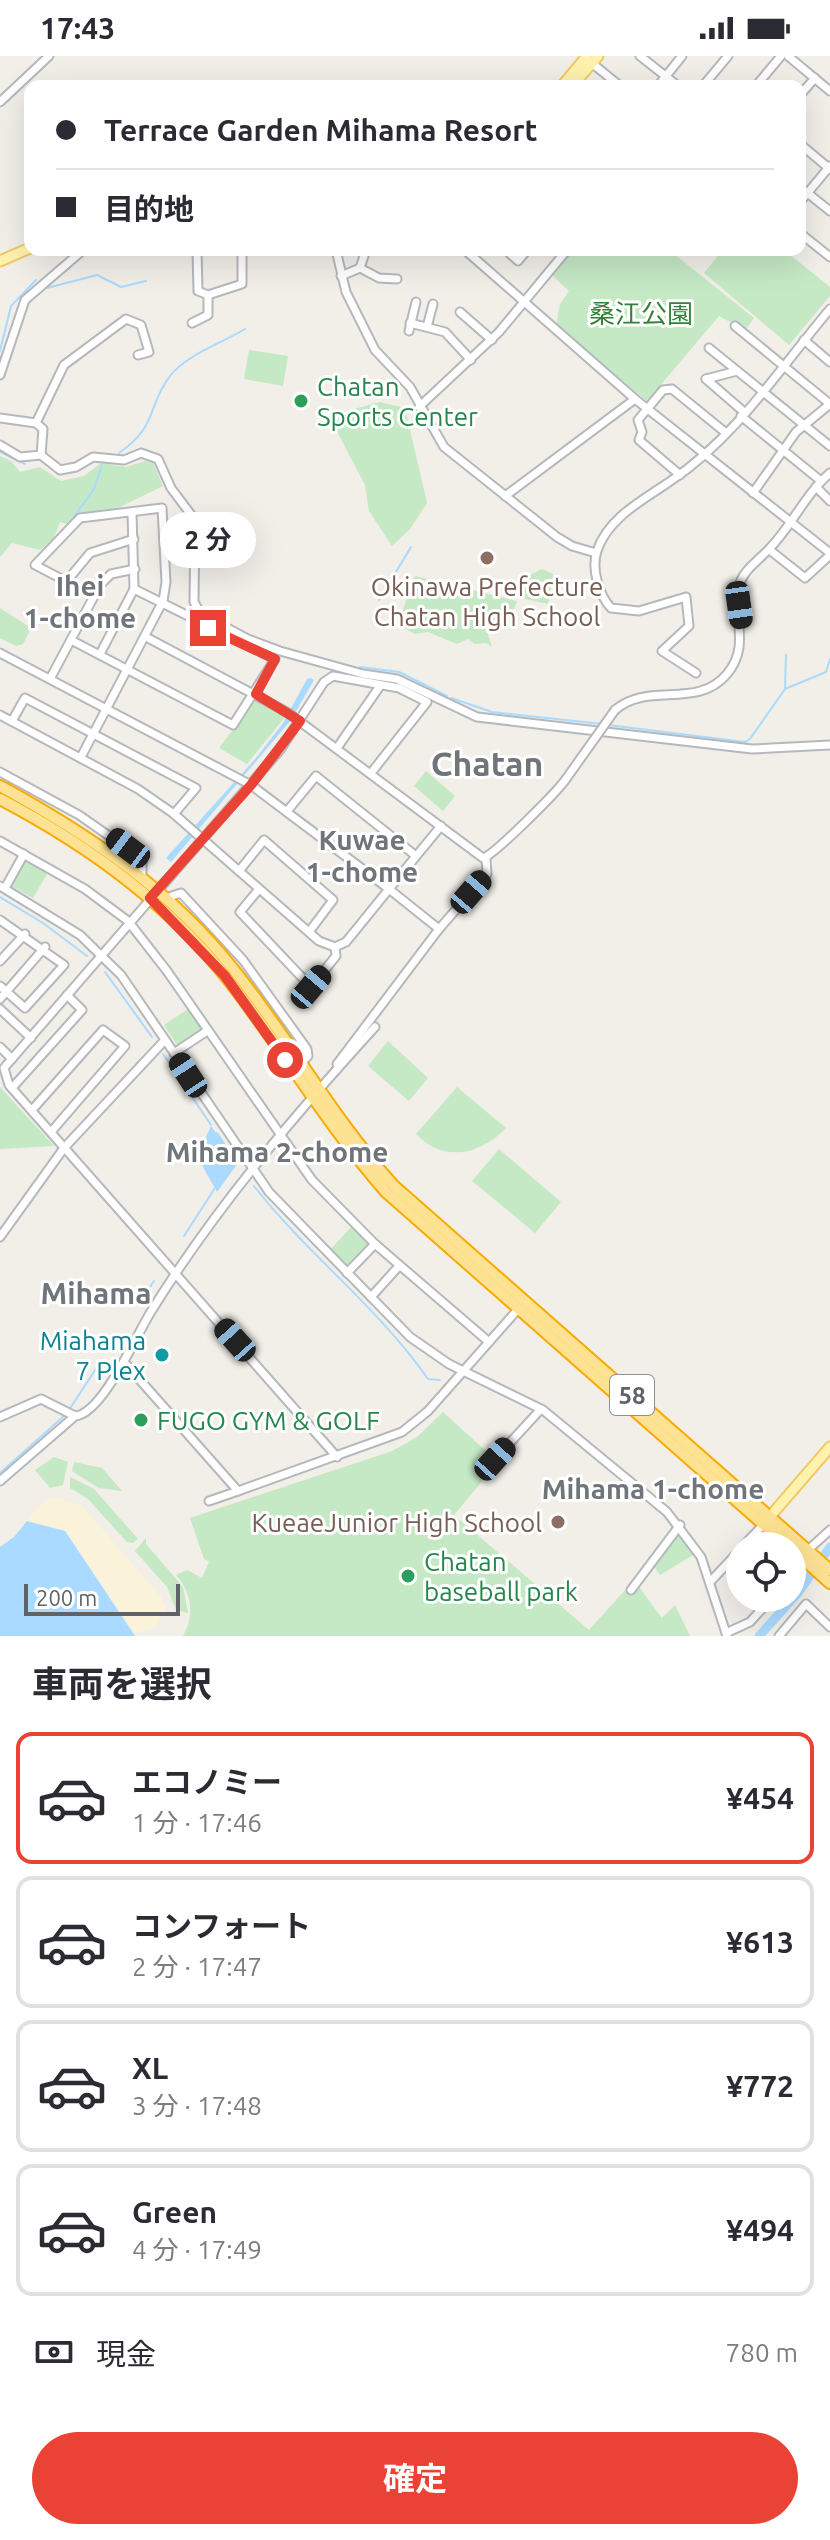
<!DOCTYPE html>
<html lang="ja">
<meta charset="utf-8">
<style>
:root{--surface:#fff;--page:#f2f2f3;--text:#2b2b33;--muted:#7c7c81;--line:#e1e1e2;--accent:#ea4335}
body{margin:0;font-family:Ubuntu,"Noto Sans JP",sans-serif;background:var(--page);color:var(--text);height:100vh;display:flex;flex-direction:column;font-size:30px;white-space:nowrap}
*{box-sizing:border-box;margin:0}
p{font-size:26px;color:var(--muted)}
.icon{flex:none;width:44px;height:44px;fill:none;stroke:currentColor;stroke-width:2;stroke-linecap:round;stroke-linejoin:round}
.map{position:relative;height:1580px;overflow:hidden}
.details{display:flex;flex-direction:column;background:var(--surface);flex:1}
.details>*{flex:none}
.top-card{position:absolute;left:24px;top:24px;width:782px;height:176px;border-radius:16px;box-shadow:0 8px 32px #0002;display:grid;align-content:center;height:176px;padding:0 32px;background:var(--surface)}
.fabs{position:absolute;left:726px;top:1476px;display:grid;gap:16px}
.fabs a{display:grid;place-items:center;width:80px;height:80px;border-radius:50%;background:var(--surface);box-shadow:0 8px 32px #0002;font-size:40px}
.scale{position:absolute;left:24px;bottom:20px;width:156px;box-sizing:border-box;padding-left:8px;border:4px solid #5f6368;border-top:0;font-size:22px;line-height:28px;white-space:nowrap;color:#5f6368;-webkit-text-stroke:6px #fff;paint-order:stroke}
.end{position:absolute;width:36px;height:36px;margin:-18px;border:10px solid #ea4335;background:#fff;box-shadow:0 0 0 4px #fff}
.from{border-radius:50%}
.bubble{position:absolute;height:56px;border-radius:28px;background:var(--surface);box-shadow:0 8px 32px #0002;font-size:26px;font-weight:700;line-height:56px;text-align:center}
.car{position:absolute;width:24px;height:48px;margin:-24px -12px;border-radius:10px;box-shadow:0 0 6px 2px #0007;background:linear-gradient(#222 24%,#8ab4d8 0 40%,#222 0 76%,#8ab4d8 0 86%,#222 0)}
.top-card b{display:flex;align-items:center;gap:28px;height:76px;font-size:30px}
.top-card b+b{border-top:2px solid var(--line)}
.top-card i{width:20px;height:20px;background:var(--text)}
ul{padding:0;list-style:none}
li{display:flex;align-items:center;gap:24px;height:132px;margin:0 16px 12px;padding:0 16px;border:4px solid var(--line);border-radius:16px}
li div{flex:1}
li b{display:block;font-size:30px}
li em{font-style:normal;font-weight:700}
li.active{border-color:var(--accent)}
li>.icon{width:72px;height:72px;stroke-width:1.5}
h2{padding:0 32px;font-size:36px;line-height:96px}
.pay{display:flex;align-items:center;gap:20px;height:88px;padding:0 32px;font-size:30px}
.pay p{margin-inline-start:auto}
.action{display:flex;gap:16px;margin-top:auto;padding:16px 32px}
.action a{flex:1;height:92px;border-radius:48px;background:var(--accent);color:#fff;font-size:32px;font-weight:700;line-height:92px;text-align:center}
.status{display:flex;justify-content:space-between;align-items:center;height:56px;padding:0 40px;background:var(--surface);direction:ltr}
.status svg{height:22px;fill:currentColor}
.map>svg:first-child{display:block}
.green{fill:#c5e8c5}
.sand{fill:#fbf3d9}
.water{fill:#aadaff}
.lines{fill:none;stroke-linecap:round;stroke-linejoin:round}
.stream{stroke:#aadaff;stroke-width:2}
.river{stroke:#aadaff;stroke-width:9}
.minor-casing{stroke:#b5b8bc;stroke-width:11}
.major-casing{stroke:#f2c960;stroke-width:13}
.highway-casing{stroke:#f9ab00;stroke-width:14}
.minor{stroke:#fff;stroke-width:7}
.major{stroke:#fff2af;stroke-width:9}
.highway{stroke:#fde293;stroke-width:10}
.minor-bridge-casing{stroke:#b5b8bc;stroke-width:11;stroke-linecap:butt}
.minor-bridge{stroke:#fff;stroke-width:7}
.route{stroke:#ea4335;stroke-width:10}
.leisure-dot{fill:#2e9e5b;stroke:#fff;stroke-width:3}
.education-dot{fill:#8d6e63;stroke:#fff;stroke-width:3}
.culture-dot{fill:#0f9aa8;stroke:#fff;stroke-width:3}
.labels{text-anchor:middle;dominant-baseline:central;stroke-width:6;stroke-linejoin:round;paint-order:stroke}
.shield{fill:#fff;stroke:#8f9295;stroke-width:2}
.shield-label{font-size:24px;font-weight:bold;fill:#5f6368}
.park-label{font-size:26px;fill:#348238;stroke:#fff}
.leisure-label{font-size:26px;fill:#27864d;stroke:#fff;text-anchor:start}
.education-label{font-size:26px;fill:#785e54;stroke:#fff}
.culture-label{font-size:26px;fill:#0d838f;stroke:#fff;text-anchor:end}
.neighbourhood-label{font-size:28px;font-weight:bold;fill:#70757a;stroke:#fff}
.quarter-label{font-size:30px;font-weight:bold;fill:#70757a;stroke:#fff}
.district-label{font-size:34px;font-weight:bold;fill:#70757a;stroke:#fff}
</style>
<div class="status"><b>17:43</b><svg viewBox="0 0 49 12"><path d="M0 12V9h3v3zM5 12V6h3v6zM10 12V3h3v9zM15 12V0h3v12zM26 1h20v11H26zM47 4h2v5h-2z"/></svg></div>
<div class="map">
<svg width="830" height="1580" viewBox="0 0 830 1580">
<rect width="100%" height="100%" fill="#f1efe8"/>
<g class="green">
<path d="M573,194H669L754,262L745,274L719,260L647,345L556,269L560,248L569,235L552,219Z"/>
<path d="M723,194H784L830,231V240L789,289L704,217Z"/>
<path d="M249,294L288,300L283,330L244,323Z"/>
<path d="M380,346L405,352L427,447L410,473L392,490L369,455L365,429L332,366L354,353Z"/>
<path d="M0,400L11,405L20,416L40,411L61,425L84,420L101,407L126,411L145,405L153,407L163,430L118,452L84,456L66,468L60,466L54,482L40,494L12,487L0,501Z"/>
<path d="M542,513L553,518L548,548L521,542L528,520Z"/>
<path d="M415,520L517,545L514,553L485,569L492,591L486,587L474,588L469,583L457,588L428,576L415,578L402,571V556Z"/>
<path d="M0,552L31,572L23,588L16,590L0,582Z"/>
<path d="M256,643L285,661L247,708L219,692Z"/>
<path d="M426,715L455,740L443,755L414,730Z"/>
<path d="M25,804L48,816L33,842L9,829Z"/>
<path d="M188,953L202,974L178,990L164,969Z"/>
<path d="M388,985L428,1022L409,1045L368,1010Z"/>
<path d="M0,1031L54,1090L0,1093Z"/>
<path d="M457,1031L506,1072C480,1099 444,1107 416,1078Z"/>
<path d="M499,1093L561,1146L535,1177L472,1125Z"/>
<path d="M351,1171L369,1189L349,1210L331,1193Z"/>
<path d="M443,1356L498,1406L454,1459L589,1574L634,1524L662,1562L675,1549L690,1580H183C195,1559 192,1537 176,1519L187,1514L202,1522L209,1506L204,1503L190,1462L392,1395L417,1381Z"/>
<path d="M54,1401L68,1406L63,1429L50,1432L35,1414Z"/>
<path d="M74,1406L102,1412L122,1435L99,1432L72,1415Z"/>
<path d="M70,1421L94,1433L138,1483L133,1487L127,1486L88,1443L70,1432Z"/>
<path d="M679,1477L693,1499L660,1519L654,1510Z"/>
<path d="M146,1482V1488L183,1531L188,1557L176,1554L167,1531L135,1495Z"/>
</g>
<path class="sand" d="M54,1441L82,1450L161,1541L166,1553L155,1571L135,1577L66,1475L27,1465L42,1446Z"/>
<g class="water">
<path d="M311,622L314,624L291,664L171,806L166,802L256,702L283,667L307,623Z"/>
<path d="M211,1070L238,1107L217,1136L197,1100Z"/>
<path d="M27,1465L65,1475L135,1580H0V1491L14,1481Z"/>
</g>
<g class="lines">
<g class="stream">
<path d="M47,232L97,219L121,231L146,225"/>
<path d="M0,295L11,250L36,224"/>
<path d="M0,396L25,408"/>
<path d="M119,397C159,369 146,352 170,320C186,299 222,287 245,273"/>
<path d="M71,465L94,433L102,409"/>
<path d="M379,544L411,491"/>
<path d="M360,611L399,616L447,640"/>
<path d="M785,633L786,599"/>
<path d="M451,642L492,656L602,668"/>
<path d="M608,669L745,686L750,683L785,633L826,616L830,603"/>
<path d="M0,841L43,867L87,900"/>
<path d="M105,916L152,981"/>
<path d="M163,998L211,1069"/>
<path d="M217,1077L229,1095"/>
<path d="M254,1130C307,1198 378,1251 428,1323L440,1324"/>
<path d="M184,1180L215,1132"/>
<path d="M146,1237L154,1225"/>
<path d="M69,1354L99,1308"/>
<path d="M0,1417L65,1359"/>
</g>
<path class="river" d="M759,1580L798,1537L830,1491"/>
<defs>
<g id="minor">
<path d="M640,0L678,30"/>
<path d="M788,0L830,35"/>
<path d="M588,4L620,30"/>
<path d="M658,30L682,0"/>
<path d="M703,30L728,0"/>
<path d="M756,30L781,0"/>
<path d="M800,39L815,22"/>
<path d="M0,46L49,0"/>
<path d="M800,88L830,113"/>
<path d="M800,131L830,155"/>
<path d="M800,146L830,110"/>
<path d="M800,177L830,201"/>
<path d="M197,194L198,235L208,239L242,228V194"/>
<path d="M336,194L346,236L375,294L410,331L444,391L557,481L572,490L596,497"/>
<path d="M465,194L635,343L830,497"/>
<path d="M506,194L518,205L527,194"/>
<path d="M360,212L366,194"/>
<path d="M341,220L360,212L379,222L397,223"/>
<path d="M460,256L492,284"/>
<path d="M192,267L208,259V239"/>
<path d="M410,267L445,276L471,304"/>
<path d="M735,270L830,348"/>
<path d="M427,271L433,248"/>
<path d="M409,275L416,246"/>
<path d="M804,284L830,306"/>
<path d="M709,292L830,390"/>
<path d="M0,319L25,244L83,194"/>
<path d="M706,323L744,356"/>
<path d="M706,323L737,315"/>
<path d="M419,351L499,276L567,194"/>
<path d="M741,360L821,425"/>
<path d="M0,362L36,367L43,373L41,399L20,401L0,389"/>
<path d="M36,367L64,309L126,263L141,269L149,296L138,299"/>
<path d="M41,399L60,414L76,411L93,401L124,404L141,397L158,403L171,432L195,464L194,546L201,558L248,583L280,595L363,618L397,623L477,661L752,693L830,689"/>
<path d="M680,419L639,384L642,376L638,364L663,334L672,333L726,377"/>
<path d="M816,431L830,445"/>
<path d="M753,437L796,376L830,348"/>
<path d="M505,440L635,343"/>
<path d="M771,495L805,522L830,499"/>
<path d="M66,526L90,497L134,483"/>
<path d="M146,581L287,656L483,802C493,800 557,736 566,723"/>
<path d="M71,584L233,669L275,603L134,533"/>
<path d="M0,597L251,729L389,833L441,770"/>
<path d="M100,598L134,533L132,456"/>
<path d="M696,617L662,595L689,570L686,541L639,555L611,552C599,539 591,513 597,495C608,461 645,443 672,424C736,381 781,311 830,253"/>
<path d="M50,623L100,529L111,518L135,513"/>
<path d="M615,654C648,625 697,654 727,618C751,590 732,561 739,530C743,514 758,505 769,493C792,470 805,438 830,417"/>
<path d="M0,659L138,733L174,758L319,885L335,891L346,886L389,833L439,873"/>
<path d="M12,665L25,642L196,732L174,758"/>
<path d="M337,692L380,630"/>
<path d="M81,701L163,545L166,526L162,452L80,462L35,509L94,540"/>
<path d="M0,716L79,759L142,803V822"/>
<path d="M288,754L316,720L416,800"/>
<path d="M0,785L85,833L128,865L167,915L312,1124L375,1188L489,1286"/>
<path d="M239,815L264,784L333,844L309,876"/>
<path d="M0,830L80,879L121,919L269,1136L410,1281L449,1308L543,1354L667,1456L701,1501L727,1580"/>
<path d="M5,832L24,798"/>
<path d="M259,833L240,856L311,931L336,900L335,891"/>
<path d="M166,842L181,837L243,904L307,993L308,1000L301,1008"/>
<path d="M0,864L64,909L25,952L0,930"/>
<path d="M0,905L25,878"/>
<path d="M0,943L45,891"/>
<path d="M0,953L31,982"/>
<path d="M0,991L12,1003"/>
<path d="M174,997L207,975"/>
<path d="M337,1008L439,873L487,818L486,803"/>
<path d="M12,1032L82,954L67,939"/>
<path d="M32,1054L103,974L125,990L51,1076"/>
<path d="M0,1181L64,1092L165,984"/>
<path d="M347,1217L375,1188"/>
<path d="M371,1241L399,1210"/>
<path d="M124,1306L238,1435L402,1376L428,1355L519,1252"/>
<path d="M0,1361L41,1343L75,1360"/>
<path d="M337,1401L9,1029L4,1012L280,694L324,626L333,620L399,632L427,646L371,717"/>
<path d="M495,1403L541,1353"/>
<path d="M0,1425L75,1360C103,1358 137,1277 152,1254C216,1151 293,1061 375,971"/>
<path d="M209,1445L238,1435"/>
<path d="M743,1490L764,1468"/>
<path d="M808,1494L830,1474"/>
<path d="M792,1520L803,1503"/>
<path d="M711,1525L740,1494"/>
<path d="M631,1534L680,1469"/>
<path d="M726,1577L750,1566L772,1542"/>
<path d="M779,1580L806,1548L830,1571"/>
</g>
<g id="major">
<path d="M562,30L587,0"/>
<path d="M572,30L598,0"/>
<path d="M0,205L30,192"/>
<path d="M767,1464L830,1391"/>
</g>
<g id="highway">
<path d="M0,730C88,778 171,834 234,914C290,984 333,1063 394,1130L830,1514"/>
<path d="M0,743C86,788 166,845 227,922C282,992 327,1069 386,1136L788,1490"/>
<path d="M792,1493L830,1527"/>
</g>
</defs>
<use href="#minor" class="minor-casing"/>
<use href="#major" class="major-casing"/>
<use href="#highway" class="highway-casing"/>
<use href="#minor" class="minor"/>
<use href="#major" class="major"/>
<use href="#highway" class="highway"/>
<defs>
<path id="minor-bridge" d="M566,723L615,654"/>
</defs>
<use href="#minor-bridge" class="minor-bridge-casing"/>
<use href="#minor-bridge" class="minor-bridge"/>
</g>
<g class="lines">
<path class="route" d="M208,572L275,603L256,638L300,665L251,729L150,842L225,920L285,1004"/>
</g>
<g class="leisure-dot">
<circle cx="301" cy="345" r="8"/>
<circle cx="141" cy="1364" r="8"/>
<circle cx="408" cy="1520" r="8"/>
</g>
<g class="education-dot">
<circle cx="487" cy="502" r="8"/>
<circle cx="558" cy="1466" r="8"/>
</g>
<circle class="culture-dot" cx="162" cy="1299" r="8"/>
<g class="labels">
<rect class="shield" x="610" y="1319" width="44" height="40" rx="6"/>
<g class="shield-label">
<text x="632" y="1339">58</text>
</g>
<g class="park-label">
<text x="641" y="257">桑江公園</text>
</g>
<g class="leisure-label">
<text x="317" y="330">Chatan<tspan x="317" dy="30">Sports Center</tspan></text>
<text x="157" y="1364">FUGO GYM &amp; GOLF</text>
<text x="424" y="1505">Chatan<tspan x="424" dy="30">baseball park</tspan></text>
</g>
<g class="education-label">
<text x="487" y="530">Okinawa Prefecture<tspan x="487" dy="30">Chatan High School</tspan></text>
<text x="542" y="1466" text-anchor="end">KueaeJunior High School</text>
</g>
<g class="culture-label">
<text x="146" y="1284">Miahama<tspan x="146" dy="30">7 Plex</tspan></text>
</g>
<g class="neighbourhood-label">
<text x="80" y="529">Ihei<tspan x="80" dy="32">1-chome</tspan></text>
<text x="362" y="783">Kuwae<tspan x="362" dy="32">1-chome</tspan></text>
<text x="277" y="1095">Mihama 2-chome</text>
<text x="653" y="1432">Mihama 1-chome</text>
</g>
<g class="quarter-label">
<text x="96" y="1237">Mihama</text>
</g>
<g class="district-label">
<text x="487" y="707">Chatan</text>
</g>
</g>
</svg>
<div class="fabs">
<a><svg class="icon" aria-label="locate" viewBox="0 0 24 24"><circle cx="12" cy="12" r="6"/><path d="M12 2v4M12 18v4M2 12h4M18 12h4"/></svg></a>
</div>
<div class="scale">200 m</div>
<i class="end from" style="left:285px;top:1004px"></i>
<i class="end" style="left:208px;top:572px"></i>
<div class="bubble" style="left:160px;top:456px;width:96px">2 分</div>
<i class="car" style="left:739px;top:549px;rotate:172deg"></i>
<i class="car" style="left:128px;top:792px;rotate:307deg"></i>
<i class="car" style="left:471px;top:836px;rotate:41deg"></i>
<i class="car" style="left:311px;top:931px;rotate:40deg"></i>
<i class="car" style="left:188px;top:1019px;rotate:327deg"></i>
<i class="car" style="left:235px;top:1284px;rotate:318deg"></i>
<i class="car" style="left:495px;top:1403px;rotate:42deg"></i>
<div class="top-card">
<b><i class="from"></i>Terrace Garden Mihama Resort</b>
<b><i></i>目的地</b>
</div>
</div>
<section class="details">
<h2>車両を選択</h2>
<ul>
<li class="active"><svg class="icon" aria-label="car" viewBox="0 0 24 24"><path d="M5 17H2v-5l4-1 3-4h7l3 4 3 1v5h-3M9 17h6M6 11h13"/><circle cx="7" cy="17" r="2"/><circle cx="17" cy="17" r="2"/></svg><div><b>エコノミー</b><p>1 分 · 17:46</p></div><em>¥454</em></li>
<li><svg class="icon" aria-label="car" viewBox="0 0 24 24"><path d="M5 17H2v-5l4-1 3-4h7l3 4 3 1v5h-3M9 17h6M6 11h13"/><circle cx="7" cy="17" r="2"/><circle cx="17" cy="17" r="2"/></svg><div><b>コンフォート</b><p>2 分 · 17:47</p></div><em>¥613</em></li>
<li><svg class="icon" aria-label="car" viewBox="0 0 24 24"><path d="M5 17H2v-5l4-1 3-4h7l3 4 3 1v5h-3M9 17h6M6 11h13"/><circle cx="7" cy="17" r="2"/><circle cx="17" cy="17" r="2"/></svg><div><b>XL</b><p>3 分 · 17:48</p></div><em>¥772</em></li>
<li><svg class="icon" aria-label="car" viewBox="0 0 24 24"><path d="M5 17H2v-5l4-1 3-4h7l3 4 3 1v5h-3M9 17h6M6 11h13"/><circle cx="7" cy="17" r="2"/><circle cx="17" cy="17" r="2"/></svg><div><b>Green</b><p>4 分 · 17:49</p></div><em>¥494</em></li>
</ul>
<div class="pay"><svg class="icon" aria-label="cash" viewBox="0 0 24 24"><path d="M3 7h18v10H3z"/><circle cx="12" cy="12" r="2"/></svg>現金<p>780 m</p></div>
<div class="action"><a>確定</a></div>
</section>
